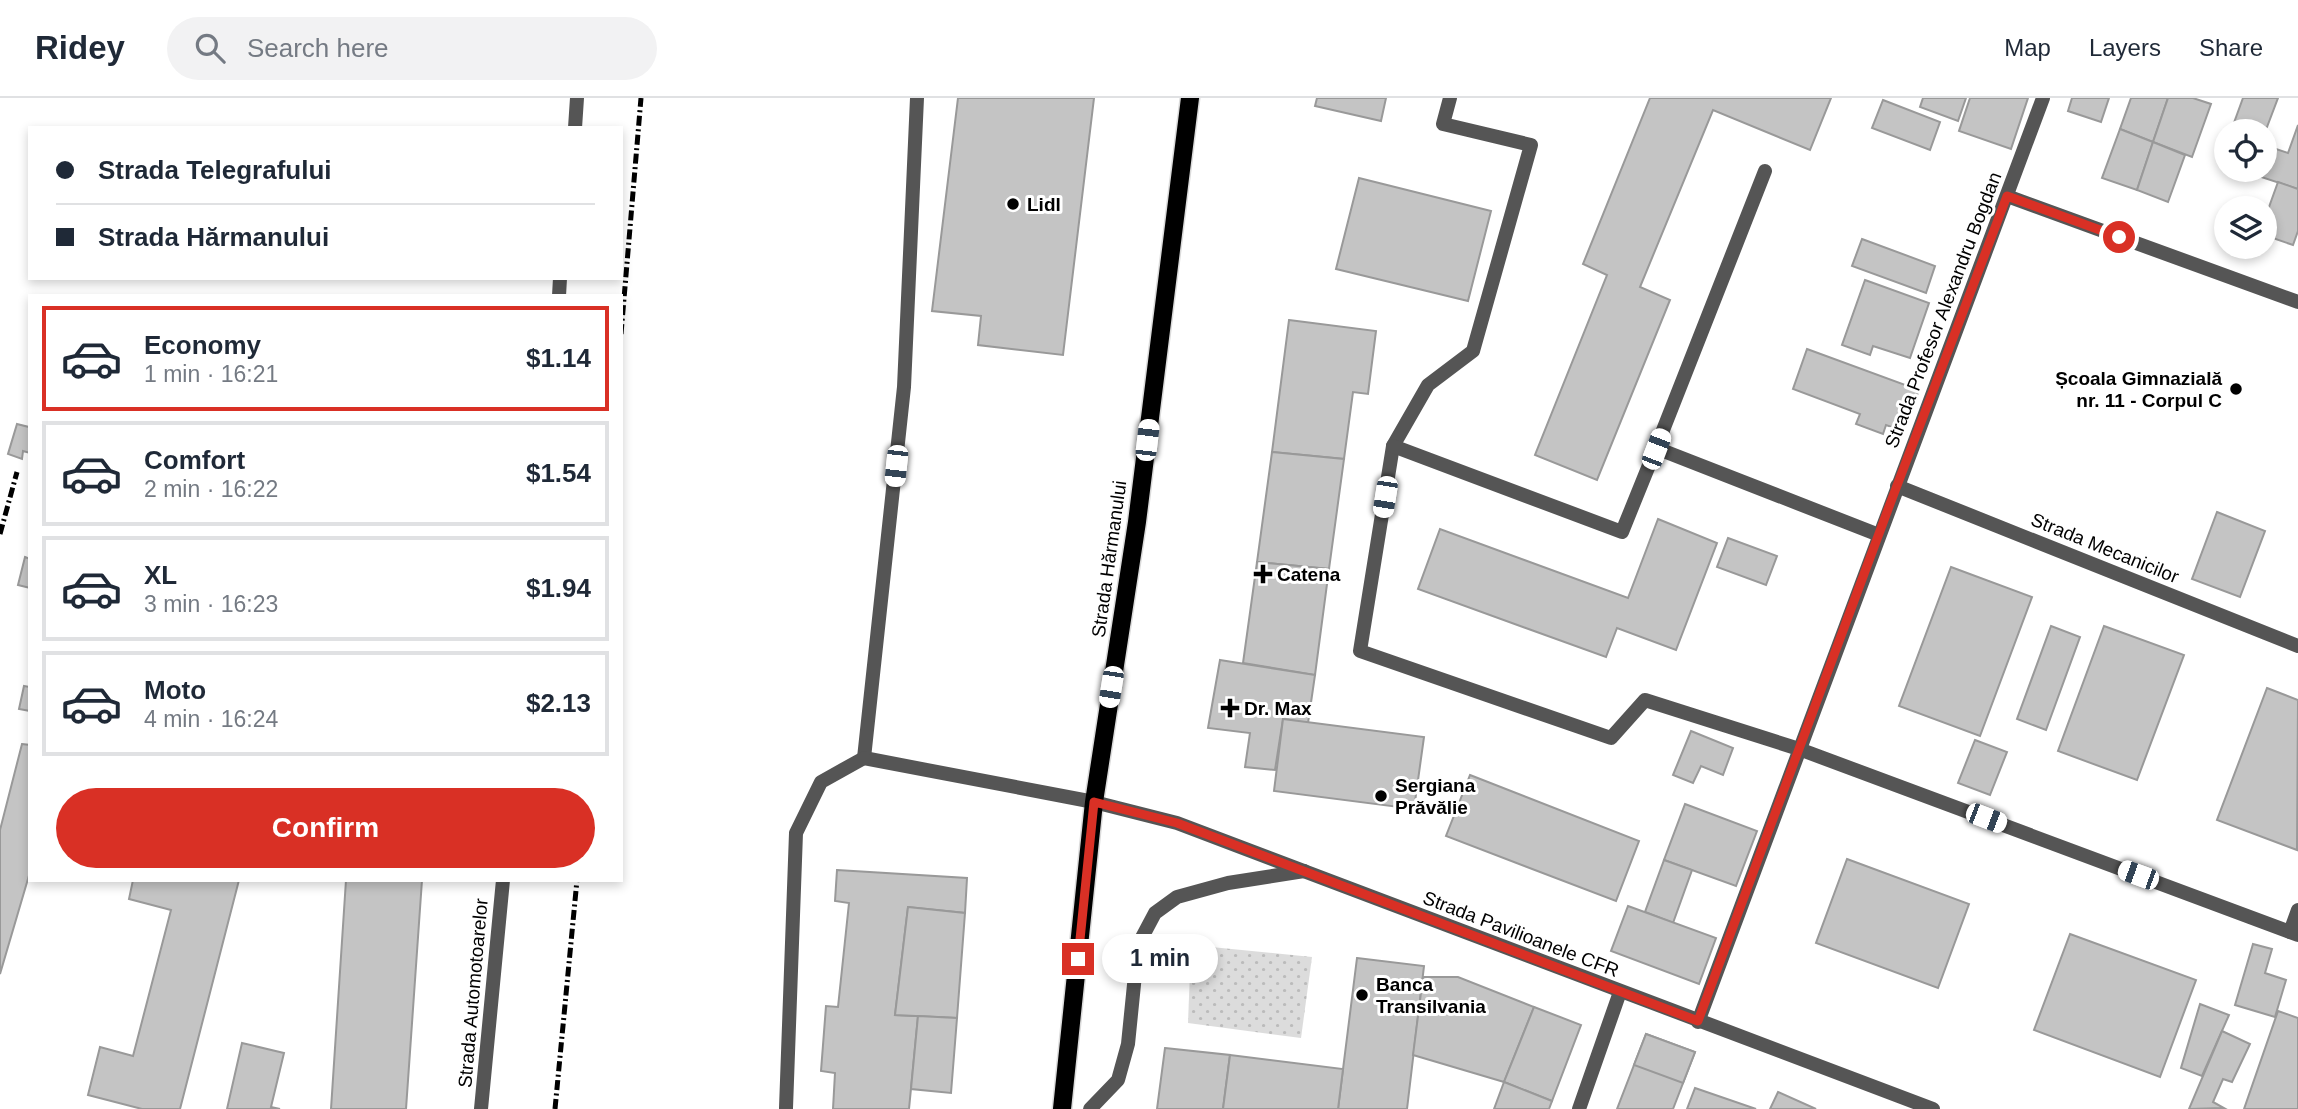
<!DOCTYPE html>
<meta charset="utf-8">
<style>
:root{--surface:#fff;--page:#f2f2f3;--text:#1f2937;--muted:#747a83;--line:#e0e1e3;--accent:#d93025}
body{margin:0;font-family:Helvetica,sans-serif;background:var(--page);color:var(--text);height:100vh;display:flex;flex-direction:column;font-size:26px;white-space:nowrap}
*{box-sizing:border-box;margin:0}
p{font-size:23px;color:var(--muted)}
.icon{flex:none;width:38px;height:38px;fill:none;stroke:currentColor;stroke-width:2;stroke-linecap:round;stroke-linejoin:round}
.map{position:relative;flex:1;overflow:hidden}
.drawer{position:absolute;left:28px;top:196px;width:595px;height:588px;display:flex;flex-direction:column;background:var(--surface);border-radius:0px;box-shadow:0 4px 10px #0003}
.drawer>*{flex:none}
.guide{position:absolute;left:28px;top:28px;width:595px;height:154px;border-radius:0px;box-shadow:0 4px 10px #0003;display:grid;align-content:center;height:154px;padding:0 28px;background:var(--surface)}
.buttons{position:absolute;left:2214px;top:21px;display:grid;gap:14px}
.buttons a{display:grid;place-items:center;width:63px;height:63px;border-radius:50%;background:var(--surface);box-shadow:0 4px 10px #0003;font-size:35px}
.end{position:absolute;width:32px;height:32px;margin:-16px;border:9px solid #d93025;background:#fff;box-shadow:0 0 0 4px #fff}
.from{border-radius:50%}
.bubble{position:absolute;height:49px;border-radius:24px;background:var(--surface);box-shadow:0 4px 10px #0003;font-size:23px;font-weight:700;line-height:49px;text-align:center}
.car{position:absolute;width:21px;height:42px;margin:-21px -10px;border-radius:9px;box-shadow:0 0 5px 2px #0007;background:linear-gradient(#fff 24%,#345 0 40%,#fff 0 76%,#345 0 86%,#fff 0)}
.guide b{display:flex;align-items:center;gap:24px;height:66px;font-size:26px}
.guide b+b{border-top:2px solid var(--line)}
.guide i{width:18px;height:18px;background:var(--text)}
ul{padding:12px 0 0;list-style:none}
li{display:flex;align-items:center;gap:21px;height:105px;margin:0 14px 10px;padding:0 14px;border:4px solid var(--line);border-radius:0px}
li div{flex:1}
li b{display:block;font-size:26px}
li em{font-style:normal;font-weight:700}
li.active{border-color:var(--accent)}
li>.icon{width:63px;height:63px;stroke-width:1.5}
.button{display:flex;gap:14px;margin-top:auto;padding:14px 28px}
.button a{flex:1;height:80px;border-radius:42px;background:var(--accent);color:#fff;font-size:28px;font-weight:700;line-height:80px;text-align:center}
header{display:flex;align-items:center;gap:42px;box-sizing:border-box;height:98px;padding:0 35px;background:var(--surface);border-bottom:2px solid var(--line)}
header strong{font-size:33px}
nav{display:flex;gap:38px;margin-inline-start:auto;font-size:24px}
.search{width:490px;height:63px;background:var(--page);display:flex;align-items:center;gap:18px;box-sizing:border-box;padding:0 24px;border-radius:38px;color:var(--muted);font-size:26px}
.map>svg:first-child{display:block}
.grass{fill:url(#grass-dots)}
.building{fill:#c4c4c4;stroke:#999;stroke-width:2}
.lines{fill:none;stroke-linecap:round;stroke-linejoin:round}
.primary-casing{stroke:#dbdbdb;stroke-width:21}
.lane{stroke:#555;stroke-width:14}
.street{stroke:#555;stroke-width:14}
.primary{stroke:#000;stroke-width:18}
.rail{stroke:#000;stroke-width:5;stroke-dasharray:10 3.5 2 3.5;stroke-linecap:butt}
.route{stroke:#d93025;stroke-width:9}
.poi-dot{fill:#000;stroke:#fff;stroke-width:2.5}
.labels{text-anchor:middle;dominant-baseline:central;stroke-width:6;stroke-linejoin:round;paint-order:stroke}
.poi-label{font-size:19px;font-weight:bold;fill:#000;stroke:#fff;text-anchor:start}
.street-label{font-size:19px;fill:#000;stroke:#fff}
</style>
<header>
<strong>Ridey</strong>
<div class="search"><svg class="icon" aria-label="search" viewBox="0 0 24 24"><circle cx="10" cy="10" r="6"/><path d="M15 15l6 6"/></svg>Search here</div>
<nav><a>Map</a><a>Layers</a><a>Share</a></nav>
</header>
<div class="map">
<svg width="2298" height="1011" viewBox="0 0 2298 1011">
<defs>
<pattern id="grass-dots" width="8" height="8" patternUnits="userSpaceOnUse" patternTransform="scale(1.75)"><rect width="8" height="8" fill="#dcdcdc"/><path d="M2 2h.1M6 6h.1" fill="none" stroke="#bbb" stroke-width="1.8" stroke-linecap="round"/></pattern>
</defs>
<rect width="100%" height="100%" fill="#fff"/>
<path class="grass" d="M1191,847L1312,859L1301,940L1188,925Z"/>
<g class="building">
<path d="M958,0H1094L1063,257L978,247L981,218L932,213Z"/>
<path d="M1317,0H1386L1381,23L1315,8Z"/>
<path d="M1650,0H1831L1810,52L1713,12L1640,189L1670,202L1597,382L1535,357L1607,177L1583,166Z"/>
<path d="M1923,0H1966L1958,23L1920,9Z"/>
<path d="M1970,0H2028L2011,51L1959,33Z"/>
<path d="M2072,0H2109L2101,24L2068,13Z"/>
<path d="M2131,0H2168L2153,44L2120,31Z"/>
<path d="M2168,0H2193L2211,6L2192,59L2153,44Z"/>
<path d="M2243,0H2278L2264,37V33H2231Z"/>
<path d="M1883,2L1940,24L1930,52L1872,30Z"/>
<path d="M2298,27V91L2240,72H2264V47L2288,55Z"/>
<path d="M2120,31L2153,44L2137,92L2102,80Z"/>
<path d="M2153,44L2185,57L2168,104L2137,92Z"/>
<path d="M1359,80L1491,113L1468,203L1336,171Z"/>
<path d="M2278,84L2298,91V133L2293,147L2264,137V123Z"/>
<path d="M1862,141L1935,168L1926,195L1852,168Z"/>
<path d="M1865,182L1929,205L1910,260L1873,248L1870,257L1842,247Z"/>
<path d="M1289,222L1376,233L1368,296L1353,294L1344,361L1272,354Z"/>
<path d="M1807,251L1919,292L1903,333L1886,327L1883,336L1856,326L1860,316L1793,291Z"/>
<path d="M17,326L29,329L30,327V355L23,353L22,361L8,356Z"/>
<path d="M1272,354L1344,361L1329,471L1257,464Z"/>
<path d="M2217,414L2265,433L2240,499L2192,481Z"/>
<path d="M1658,421L1717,445L1676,552L1617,530L1606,559L1418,491L1440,431L1628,500Z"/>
<path d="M1728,440L1777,458L1766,487L1717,469Z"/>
<path d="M25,459L30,461V490L18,487Z"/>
<path d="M1257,464L1329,471L1315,577L1243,565Z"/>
<path d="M1951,469L2032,499L1980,638L1899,608Z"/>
<path d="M2051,528L2080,539L2046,632L2017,621Z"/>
<path d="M2104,528L2184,557L2137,682L2058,653Z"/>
<path d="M1220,562L1315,577L1308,625L1283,621L1275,672L1245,669L1250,635L1208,630Z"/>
<path d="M24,588L30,589V613L19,611Z"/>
<path d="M2267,590L2298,602L2297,752L2217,722Z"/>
<path d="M1283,621L1424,639L1414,711L1274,693Z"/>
<path d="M1691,633L1733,650L1723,677L1701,668L1693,685L1673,677Z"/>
<path d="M1975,642L2007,654L1990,697L1958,685Z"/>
<path d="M22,646L30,647V774L0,876V732Z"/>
<path d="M1470,677L1639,743L1616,803L1446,738Z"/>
<path d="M1685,706L1757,733L1736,788L1664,762Z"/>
<path d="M1847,761L1969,806L1938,890L1816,845Z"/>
<path d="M1664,762L1692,772L1673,825L1645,814Z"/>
<path d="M837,772L967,780L965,815L908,809L895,917L918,918L909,1011H833L835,975L821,973L826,908L838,909L849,805L835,803Z"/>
<path d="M133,782H239L180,1011H142L88,997L100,949L133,958L171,812L129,801Z"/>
<path d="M346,782H422L406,1011H331Z"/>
<path d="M1628,808L1716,840L1699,886L1611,853Z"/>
<path d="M908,809L965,815L957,920L895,917Z"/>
<path d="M2070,836L2196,882L2160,979L2034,932Z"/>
<path d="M2253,846L2272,851L2265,875L2286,882L2275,919L2235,907Z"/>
<path d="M1357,860L1424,868L1407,1011H1338Z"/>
<path d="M1423,879H1458L1534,909L1504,984L1413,957Z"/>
<path d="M2200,906L2229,917L2202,978L2181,970Z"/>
<path d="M1534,909L1581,927L1552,1003L1504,984Z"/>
<path d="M2278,913L2298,920V1011H2244Z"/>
<path d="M918,918L957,920L951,995L911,991Z"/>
<path d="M2222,933L2250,946L2232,984L2223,981L2213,1004L2224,1010L2189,1011Z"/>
<path d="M1646,936L1695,954L1673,1011H1617Z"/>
<path d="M1646,936L1695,954L1683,985L1634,967Z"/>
<path d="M242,945L284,955L271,1009L280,1011H227Z"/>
<path d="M1165,950L1230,957L1223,1011H1157Z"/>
<path d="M1230,957L1343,971L1338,1011H1223Z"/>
<path d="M1504,984L1552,1003L1549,1011H1494Z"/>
<path d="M1695,990L1756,1011H1687Z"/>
<path d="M1778,994L1816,1011H1770Z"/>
</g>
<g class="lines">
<defs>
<path id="primary" d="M1062,1011L1094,704L1137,424L1190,0"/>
</defs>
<use href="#primary" class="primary-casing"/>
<g class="lane">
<path d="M917,0L904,289L864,660L1094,704"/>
<path d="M1450,0L1443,26L1531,47L1473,253L1428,287L1393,348L1360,553L1611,640L1645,602L1799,651"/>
<path d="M1393,348L1622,434L1656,350L1879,437"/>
<path d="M1656,350L1765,73"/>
<path d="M786,1010L796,735L821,684L864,660"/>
</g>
<g class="street">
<path d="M575,30L577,0"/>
<path d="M2007,98L2298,204"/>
<path d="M559,198L560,180"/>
<path d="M1897,388L2298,548"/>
<path d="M1799,651L2298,837"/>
<path d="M1094,704L1177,725L1933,1011"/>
<path d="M2290,834L2298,812"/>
<path d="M1698,924L2043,0"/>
<path d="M481,1011L503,782"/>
<path d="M1090,1011L1118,982L1128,946L1138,847L1155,815L1177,799L1228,785L1304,773"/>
<path d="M1579,1011L1620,894"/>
</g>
<use href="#primary" class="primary"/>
<g class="rail">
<path d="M621,236L641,0"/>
<path d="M0,436L17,374"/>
<path d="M555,1011L577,782"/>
</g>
</g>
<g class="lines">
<path class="route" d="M1078,861L1094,704L1177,725L1698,923L1890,406L2007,98L2119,139"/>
</g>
<g class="poi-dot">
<circle cx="1013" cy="106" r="7"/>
<circle cx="2236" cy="291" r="7"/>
<path d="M1259.5 465.5h7v7h7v7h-7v7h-7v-7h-7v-7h7z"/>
<path d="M1226.5 599.5h7v7h7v7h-7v7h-7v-7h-7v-7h7z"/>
<circle cx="1381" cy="698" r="7"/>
<circle cx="1362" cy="897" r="7"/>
</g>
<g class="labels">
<g class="poi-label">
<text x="1027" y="106">Lidl</text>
<text x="2222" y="280" text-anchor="end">Școala Gimnazială<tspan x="2222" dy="22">nr. 11 - Corpul C</tspan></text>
<text x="1277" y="476">Catena</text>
<text x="1244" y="610">Dr. Max</text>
<text x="1395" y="687">Sergiana<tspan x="1395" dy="22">Prăvălie</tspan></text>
<text x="1376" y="886">Banca<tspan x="1376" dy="22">Transilvania</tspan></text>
</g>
<g class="street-label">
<text transform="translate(1943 212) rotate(-69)">Strada Profesor Alexandru Bogdan</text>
<text transform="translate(2105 450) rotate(22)">Strada Mecanicilor</text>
<text transform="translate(1109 461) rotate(-82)">Strada Hărmanului</text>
<text transform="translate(1521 836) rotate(21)">Strada Pavilioanele CFR</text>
<text transform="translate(473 895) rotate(-85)">Strada Automotoarelor</text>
</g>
</g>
</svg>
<div class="buttons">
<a><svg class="icon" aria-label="locate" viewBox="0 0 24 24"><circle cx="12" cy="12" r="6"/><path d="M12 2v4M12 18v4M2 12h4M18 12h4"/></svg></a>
<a><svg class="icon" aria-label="layers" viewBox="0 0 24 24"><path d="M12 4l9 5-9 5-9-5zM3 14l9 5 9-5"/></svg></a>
</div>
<i class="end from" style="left:2119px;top:139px"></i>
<i class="end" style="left:1078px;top:861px"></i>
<div class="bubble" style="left:1102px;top:836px;width:116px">1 min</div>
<i class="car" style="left:1147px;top:342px;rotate:7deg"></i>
<i class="car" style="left:1656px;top:351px;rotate:21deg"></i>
<i class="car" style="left:896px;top:368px;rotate:186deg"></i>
<i class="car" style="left:1385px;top:399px;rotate:189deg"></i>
<i class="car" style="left:1111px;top:589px;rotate:189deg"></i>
<i class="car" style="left:1986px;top:720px;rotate:111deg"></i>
<i class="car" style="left:2138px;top:777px;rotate:290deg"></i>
<div class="guide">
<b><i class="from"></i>Strada Telegrafului</b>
<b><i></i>Strada Hărmanului</b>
</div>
<section class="drawer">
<ul>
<li class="active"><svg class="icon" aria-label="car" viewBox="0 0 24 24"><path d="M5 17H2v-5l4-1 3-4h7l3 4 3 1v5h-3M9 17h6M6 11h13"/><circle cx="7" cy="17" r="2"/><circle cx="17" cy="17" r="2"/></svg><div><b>Economy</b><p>1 min · 16:21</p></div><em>$1.14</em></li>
<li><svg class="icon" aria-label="car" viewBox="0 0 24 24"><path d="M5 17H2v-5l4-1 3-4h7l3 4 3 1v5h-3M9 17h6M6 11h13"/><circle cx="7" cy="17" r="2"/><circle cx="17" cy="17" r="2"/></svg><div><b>Comfort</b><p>2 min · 16:22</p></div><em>$1.54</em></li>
<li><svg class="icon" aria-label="car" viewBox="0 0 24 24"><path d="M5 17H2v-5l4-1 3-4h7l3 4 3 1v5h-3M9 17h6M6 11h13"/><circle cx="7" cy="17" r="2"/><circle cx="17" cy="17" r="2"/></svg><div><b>XL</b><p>3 min · 16:23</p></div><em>$1.94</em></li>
<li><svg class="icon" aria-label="car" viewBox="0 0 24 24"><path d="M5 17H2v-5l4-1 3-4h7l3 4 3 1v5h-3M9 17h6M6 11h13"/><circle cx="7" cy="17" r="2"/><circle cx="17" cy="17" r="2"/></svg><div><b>Moto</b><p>4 min · 16:24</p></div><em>$2.13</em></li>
</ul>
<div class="button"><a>Confirm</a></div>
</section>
</div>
